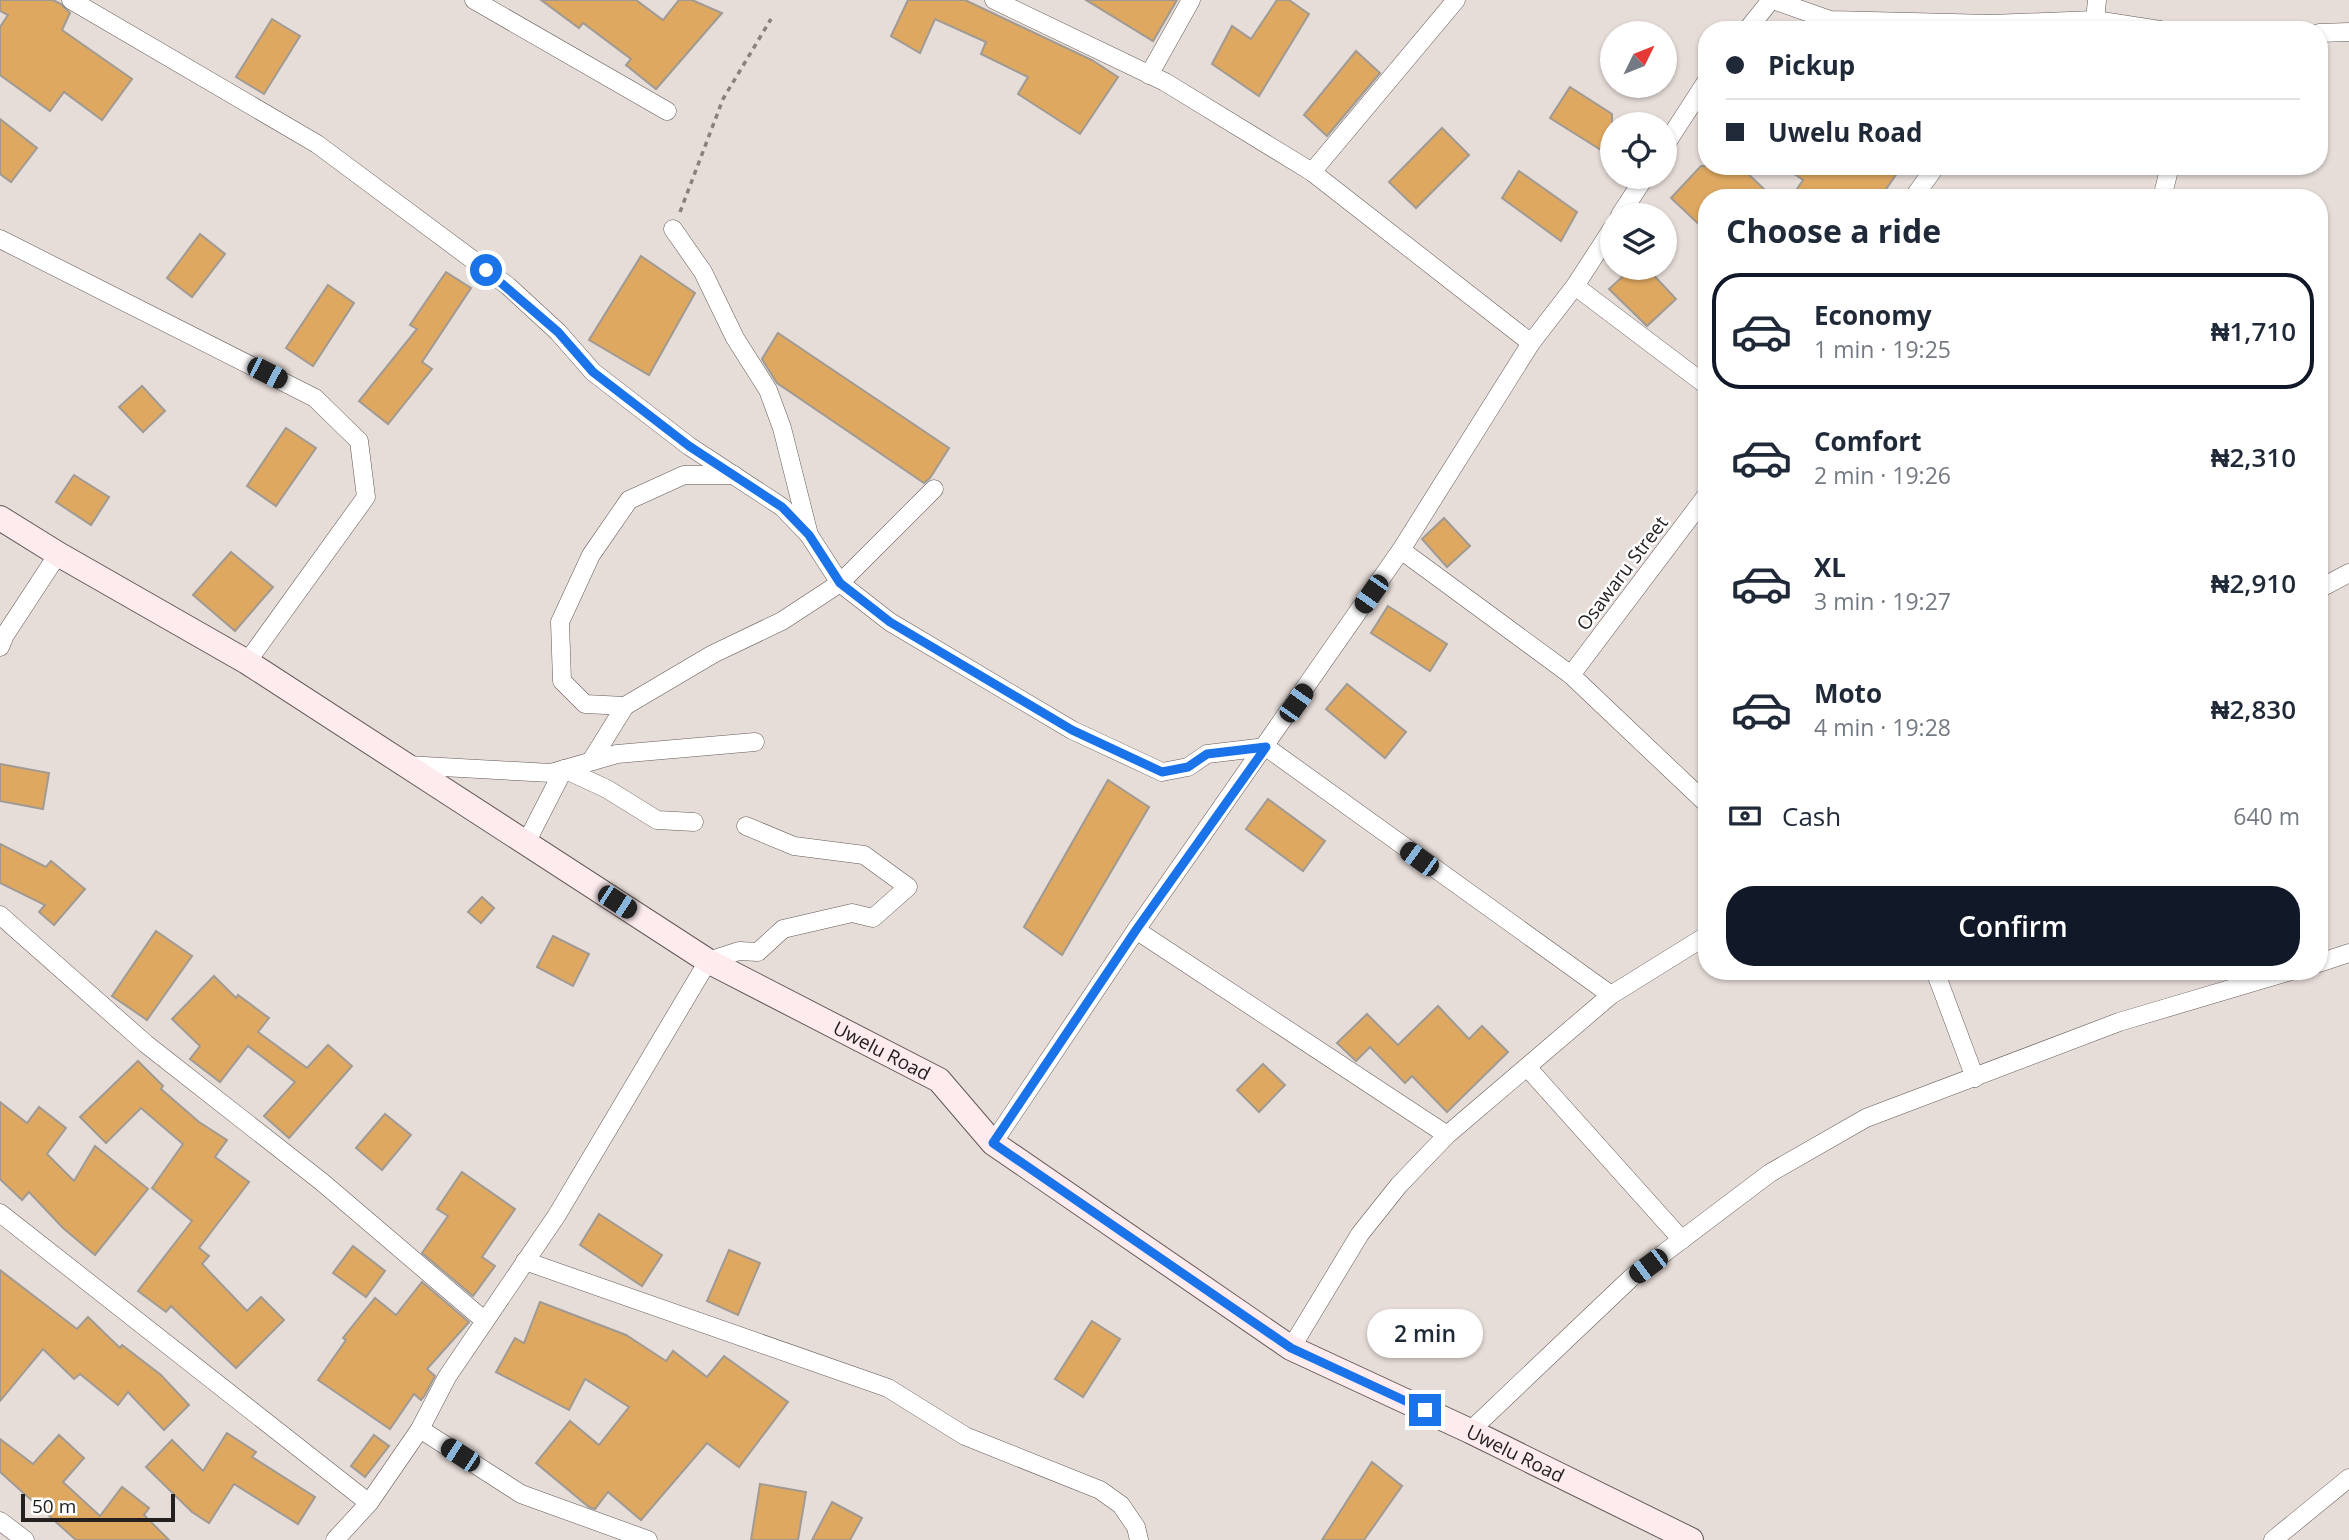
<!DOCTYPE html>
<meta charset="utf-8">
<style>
:root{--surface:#fff;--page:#f6f6f7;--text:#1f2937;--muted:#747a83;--line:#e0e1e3;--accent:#111827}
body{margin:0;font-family:"Open Sans",sans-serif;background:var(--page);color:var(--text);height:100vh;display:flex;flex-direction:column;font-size:26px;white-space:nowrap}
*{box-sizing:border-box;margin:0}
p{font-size:23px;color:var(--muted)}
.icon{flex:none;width:38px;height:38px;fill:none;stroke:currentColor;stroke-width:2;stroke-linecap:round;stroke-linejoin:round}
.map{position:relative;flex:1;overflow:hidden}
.panel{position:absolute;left:1698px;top:189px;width:630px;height:791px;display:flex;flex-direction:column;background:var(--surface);border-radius:28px;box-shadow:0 2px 5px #0004}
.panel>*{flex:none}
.top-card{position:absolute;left:1698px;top:21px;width:630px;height:154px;border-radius:28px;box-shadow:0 2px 5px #0004;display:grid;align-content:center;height:154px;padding:0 28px;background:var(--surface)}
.needle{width:46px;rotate:47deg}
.buttons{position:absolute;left:1600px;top:21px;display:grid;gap:14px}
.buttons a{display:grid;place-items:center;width:77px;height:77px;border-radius:50%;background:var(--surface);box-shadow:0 2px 5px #0004;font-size:35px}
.scale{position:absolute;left:21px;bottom:18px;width:154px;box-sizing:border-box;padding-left:7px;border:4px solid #24201f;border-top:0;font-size:19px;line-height:24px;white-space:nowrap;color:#24201f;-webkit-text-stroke:5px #fff;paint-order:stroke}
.end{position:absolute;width:32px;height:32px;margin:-16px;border:9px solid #1a73e8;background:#fff;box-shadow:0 0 0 4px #fff}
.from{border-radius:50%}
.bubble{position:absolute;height:49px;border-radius:24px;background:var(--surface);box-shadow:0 2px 5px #0004;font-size:23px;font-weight:600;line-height:49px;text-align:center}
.car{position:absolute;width:21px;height:42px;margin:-21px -10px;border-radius:9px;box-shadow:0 0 5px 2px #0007;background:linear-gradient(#222 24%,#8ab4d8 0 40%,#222 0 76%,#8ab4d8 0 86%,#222 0)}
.top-card b{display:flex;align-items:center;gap:24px;height:66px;font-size:26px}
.top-card b+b{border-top:2px solid var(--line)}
.top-card i{width:18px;height:18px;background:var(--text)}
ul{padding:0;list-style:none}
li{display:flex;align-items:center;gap:21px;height:116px;margin:0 14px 10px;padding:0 14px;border:4px solid transparent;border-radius:28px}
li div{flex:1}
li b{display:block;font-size:26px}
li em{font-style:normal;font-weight:600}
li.on{border-color:var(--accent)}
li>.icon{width:63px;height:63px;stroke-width:1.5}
h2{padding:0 28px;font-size:32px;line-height:84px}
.pay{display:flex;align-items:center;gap:18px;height:77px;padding:0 28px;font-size:26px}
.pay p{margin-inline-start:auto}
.primary-button{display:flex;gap:14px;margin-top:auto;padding:14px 28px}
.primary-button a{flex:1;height:80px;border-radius:28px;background:var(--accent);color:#fff;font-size:28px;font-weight:600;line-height:80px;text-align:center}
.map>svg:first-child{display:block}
.building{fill:#dfa860;stroke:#a09a93;stroke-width:2}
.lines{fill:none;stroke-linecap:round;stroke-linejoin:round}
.street-casing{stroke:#635a57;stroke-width:19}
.secondary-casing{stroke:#635a57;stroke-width:26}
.path{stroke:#88817e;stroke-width:3.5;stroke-dasharray:5 5;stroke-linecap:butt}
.street{stroke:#fff;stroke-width:18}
.secondary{stroke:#fdebee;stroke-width:24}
.route{stroke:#1a73e8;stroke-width:9}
.labels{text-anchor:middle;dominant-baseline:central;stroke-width:5;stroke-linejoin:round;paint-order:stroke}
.street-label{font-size:19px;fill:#24201f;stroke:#fff}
</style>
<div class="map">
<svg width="2349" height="1540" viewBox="0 0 2349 1540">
<rect width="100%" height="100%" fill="#e6dcd8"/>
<g class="building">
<path d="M0,0H53L61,4L70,13L62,30L132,79L102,120L64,92L50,111L0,75V27L8,15L0,11Z"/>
<path d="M541,0H636L663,20L679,0H692L722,13L656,89L626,65L631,59L583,23L579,28Z"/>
<path d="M908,0H965L1092,60L1118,77L1080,134L1018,94L1028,77L981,54L986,42L935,19L920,53L891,36Z"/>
<path d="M1086,0H1177L1153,41Z"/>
<path d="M1277,0H1289L1309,14L1259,96L1212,64L1232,26L1251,39Z"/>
<path d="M272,19L300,36L264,94L236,77Z"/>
<path d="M1356,51L1380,73L1327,136L1304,115Z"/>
<path d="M1570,87L1612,114V157L1550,118Z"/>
<path d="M0,119L37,148L11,182L0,174Z"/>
<path d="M1442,128L1469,155L1416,208L1389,182Z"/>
<path d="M1701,166H1740L1764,189L1756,198H1706V231L1671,198Z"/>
<path d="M1783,166H1902L1880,198H1791L1803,180Z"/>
<path d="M1519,171L1577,212L1561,241L1502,198Z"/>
<path d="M200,234L225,254L192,297L167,278Z"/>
<path d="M641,256L695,293L649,375L589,340Z"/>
<path d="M1632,268H1647L1676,299L1647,326L1609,289Z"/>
<path d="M446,272L471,288L422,362L432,369L388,424L359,401L417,329L410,325Z"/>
<path d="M328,285L354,303L313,366L286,348Z"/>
<path d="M778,333L949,448L930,478L924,483L777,383L762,359Z"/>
<path d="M142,386L165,411L143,432L119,407Z"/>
<path d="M286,428L316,448L276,506L247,486Z"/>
<path d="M74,475L109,497L91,525L56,502Z"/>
<path d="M1444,518L1470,546L1447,567L1422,539Z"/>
<path d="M231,552L273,587L235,631L193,595Z"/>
<path d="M1388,606L1447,644L1430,671L1371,633Z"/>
<path d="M1347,684L1406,732L1385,758L1326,709Z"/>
<path d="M0,764L49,773L43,809L0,801Z"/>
<path d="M1108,780L1149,807L1062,955L1024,927Z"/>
<path d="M1268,799L1325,841L1303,871L1246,829Z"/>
<path d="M0,844L46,867L51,861L85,889L54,925L39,912L45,905L0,883Z"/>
<path d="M482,897L494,908L481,923L468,912Z"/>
<path d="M156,931L192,956L147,1020L112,996Z"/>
<path d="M553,936L589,954L573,986L537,967Z"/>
<path d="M214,976L236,998L238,995L269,1018L258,1032L307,1068L328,1045L352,1066L289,1138L264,1116L295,1082L248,1046L220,1082L190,1059L200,1046L172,1019Z"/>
<path d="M1438,1006L1469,1039L1482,1026L1508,1052L1447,1112L1412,1076L1405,1083L1370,1047L1356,1061L1337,1043L1367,1014L1398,1045Z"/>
<path d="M138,1061L163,1086L161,1089L199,1122L227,1140L215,1157L249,1182L199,1248L209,1256L202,1264L247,1311L261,1297L284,1320L236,1368L171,1306L166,1312L138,1291L192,1221L152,1188L183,1144L141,1108L106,1143L80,1117Z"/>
<path d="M1263,1064L1285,1085L1259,1112L1237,1090Z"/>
<path d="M0,1102L27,1123L39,1107L66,1128L47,1154L74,1181L95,1146L148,1189L95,1255L63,1228L29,1192L22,1200L0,1179Z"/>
<path d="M385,1114L411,1135L382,1170L356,1148Z"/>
<path d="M462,1172L515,1209L482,1257L495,1266L473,1296L422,1253L448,1216L437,1209Z"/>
<path d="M599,1214L662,1255L642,1286L580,1245Z"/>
<path d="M353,1246L385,1271L366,1297L333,1273Z"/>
<path d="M729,1250L760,1263L738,1315L707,1301Z"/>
<path d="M0,1270L77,1329L88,1317L120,1348L122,1345L161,1375L189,1405L164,1430L128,1392L118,1405L80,1374L74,1379L43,1349L0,1401Z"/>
<path d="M422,1282L469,1322L427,1369L435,1376L425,1395L421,1400L414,1394L390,1429L318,1380L346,1340L343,1338L375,1298L396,1315Z"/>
<path d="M540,1302L626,1335L666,1361L673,1351L707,1377L724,1356L788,1402L739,1467L707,1443L641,1520L608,1492L595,1509L589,1507L536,1463L570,1421L599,1445L629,1407L585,1379L569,1410L496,1372L515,1338L524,1343Z"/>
<path d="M1092,1321L1120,1339L1083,1397L1055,1379Z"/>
<path d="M227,1433L256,1452L252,1457L315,1497L298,1524L234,1484L209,1523L192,1512L146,1467L172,1440L203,1471Z"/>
<path d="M59,1435L84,1458L63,1482L100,1516L122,1487L149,1508L144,1515L169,1540H76L0,1472V1439L33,1464Z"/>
<path d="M374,1435L389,1446L365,1477L351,1466Z"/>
<path d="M1372,1462L1402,1486L1364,1540H1322Z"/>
<path d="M760,1484L806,1492L798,1540H751Z"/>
<path d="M832,1502L862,1518L850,1540H812Z"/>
</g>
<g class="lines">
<defs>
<g id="street">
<path d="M71,0L317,144L508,286L558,332L593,372L689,446L782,507L809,535L840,583L890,622L1072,730L1162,772L1188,767L1207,754L1266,747L1611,995"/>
<path d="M474,0L667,111"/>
<path d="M994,0L1165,82L1312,172L1531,343"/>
<path d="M1773,0L1830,20L1992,24L2095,20L2160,30"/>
<path d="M2095,20L2097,0"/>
<path d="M1747,30L1771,0"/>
<path d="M2319,33L2349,32"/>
<path d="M1149,75L1191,0"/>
<path d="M1664,147L1706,82"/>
<path d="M1312,172L1456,0"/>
<path d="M1913,198L1936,166"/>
<path d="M2162,198L2170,166"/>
<path d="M1620,215L1645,177"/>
<path d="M673,229L703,272L735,338L768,390L782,428L809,535"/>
<path d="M0,239L315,398L359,441L366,497L247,662"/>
<path d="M1575,286L1706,385"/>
<path d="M1401,550L1571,675L1706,803"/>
<path d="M2319,589L2349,573"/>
<path d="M0,647L5,635L58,554"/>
<path d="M1571,675L1706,496"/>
<path d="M625,706L713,654L782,621L840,583L934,489"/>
<path d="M591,761L625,706L585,704L562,681L560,622L591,555L629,500L684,475H734"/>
<path d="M406,765L551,773L617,754L755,742"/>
<path d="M526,843L564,769L607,789L657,820L694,822"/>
<path d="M0,915L146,1044L322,1182L485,1321"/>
<path d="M1136,930L1447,1135"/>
<path d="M2319,963L2349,953"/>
<path d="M1935,971L1975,1078"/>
<path d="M1527,1067L1682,1240"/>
<path d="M993,1143L1136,930L1401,550L1531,343L1575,286L1612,229"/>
<path d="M0,1213L369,1503"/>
<path d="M525,1261L888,1388L965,1436L1100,1490L1121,1505L1136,1527L1139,1540"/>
<path d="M1291,1348L1360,1234L1399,1185L1447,1135L1611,995L1706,936"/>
<path d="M420,1429L521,1494L648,1540"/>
<path d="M1470,1431L1631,1278L1770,1173L1866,1118L2119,1022L2291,971"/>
<path d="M0,1521L25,1540"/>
<path d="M335,1540L369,1503L420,1429L447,1377L557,1215L708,961L739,951L758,952L783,929L852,913L873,918L908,887L864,855L794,846L746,826"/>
<path d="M2273,1540L2349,1478"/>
</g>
<g id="secondary">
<path id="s1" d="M0,518L58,554L247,662L708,961L939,1080L993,1143L1291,1348L1470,1431L1691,1540"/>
</g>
</defs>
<use href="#street" class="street-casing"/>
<use href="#secondary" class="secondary-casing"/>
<path class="path" d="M680,212L723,99L771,19"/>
<use href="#street" class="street"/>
<use href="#secondary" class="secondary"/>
</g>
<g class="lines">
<path class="route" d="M486,270L558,332L593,372L689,446L782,507L809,535L840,583L890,622L1072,730L1162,772L1188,767L1207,754L1266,747L1136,930L993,1143L1291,1348L1425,1410"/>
</g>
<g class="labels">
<g class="street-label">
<text transform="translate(1622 573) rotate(-53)">Osawaru Street</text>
<text stroke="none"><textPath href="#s1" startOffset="1031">Uwelu Road</textPath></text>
<text stroke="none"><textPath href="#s1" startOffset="1788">Uwelu Road</textPath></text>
</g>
</g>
</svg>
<div class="buttons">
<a><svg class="needle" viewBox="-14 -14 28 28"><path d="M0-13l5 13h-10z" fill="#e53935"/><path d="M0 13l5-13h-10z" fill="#747a83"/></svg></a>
<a><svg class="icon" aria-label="locate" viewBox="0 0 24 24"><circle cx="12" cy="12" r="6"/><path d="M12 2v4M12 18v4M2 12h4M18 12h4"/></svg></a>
<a><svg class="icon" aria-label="layers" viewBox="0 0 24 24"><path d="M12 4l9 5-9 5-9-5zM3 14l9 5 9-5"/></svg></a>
</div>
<div class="scale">50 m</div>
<i class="end from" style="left:486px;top:270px"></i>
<i class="end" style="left:1425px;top:1410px"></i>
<div class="bubble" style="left:1367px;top:1309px;width:116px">2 min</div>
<i class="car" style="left:267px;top:373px;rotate:117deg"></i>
<i class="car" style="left:1371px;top:594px;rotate:215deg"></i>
<i class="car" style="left:1296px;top:703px;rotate:35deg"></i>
<i class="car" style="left:1419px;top:859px;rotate:306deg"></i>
<i class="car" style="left:617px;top:902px;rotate:123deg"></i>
<i class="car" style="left:1648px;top:1266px;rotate:233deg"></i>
<i class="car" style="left:460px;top:1455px;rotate:303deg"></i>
<div class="top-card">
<b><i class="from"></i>Pickup</b>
<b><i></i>Uwelu Road</b>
</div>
<section class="panel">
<h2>Choose a ride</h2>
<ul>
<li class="on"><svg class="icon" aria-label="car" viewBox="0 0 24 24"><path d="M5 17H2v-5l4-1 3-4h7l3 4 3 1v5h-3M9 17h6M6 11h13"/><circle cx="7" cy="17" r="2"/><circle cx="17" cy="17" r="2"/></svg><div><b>Economy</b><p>1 min · 19:25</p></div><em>₦1,710</em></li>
<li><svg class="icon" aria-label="car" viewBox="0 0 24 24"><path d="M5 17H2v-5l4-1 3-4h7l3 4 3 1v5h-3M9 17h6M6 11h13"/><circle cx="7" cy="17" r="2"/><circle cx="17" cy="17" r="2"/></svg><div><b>Comfort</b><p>2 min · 19:26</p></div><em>₦2,310</em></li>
<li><svg class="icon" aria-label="car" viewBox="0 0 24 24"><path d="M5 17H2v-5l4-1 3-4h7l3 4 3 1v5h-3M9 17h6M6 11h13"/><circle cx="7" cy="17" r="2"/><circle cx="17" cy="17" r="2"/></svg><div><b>XL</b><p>3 min · 19:27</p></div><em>₦2,910</em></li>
<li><svg class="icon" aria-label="car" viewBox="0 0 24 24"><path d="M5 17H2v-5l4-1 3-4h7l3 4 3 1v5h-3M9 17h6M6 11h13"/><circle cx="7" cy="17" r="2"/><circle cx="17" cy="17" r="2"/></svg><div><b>Moto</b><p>4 min · 19:28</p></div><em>₦2,830</em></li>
</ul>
<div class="pay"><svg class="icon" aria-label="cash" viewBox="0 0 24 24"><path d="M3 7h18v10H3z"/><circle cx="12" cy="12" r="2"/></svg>Cash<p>640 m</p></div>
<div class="primary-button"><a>Confirm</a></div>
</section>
</div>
